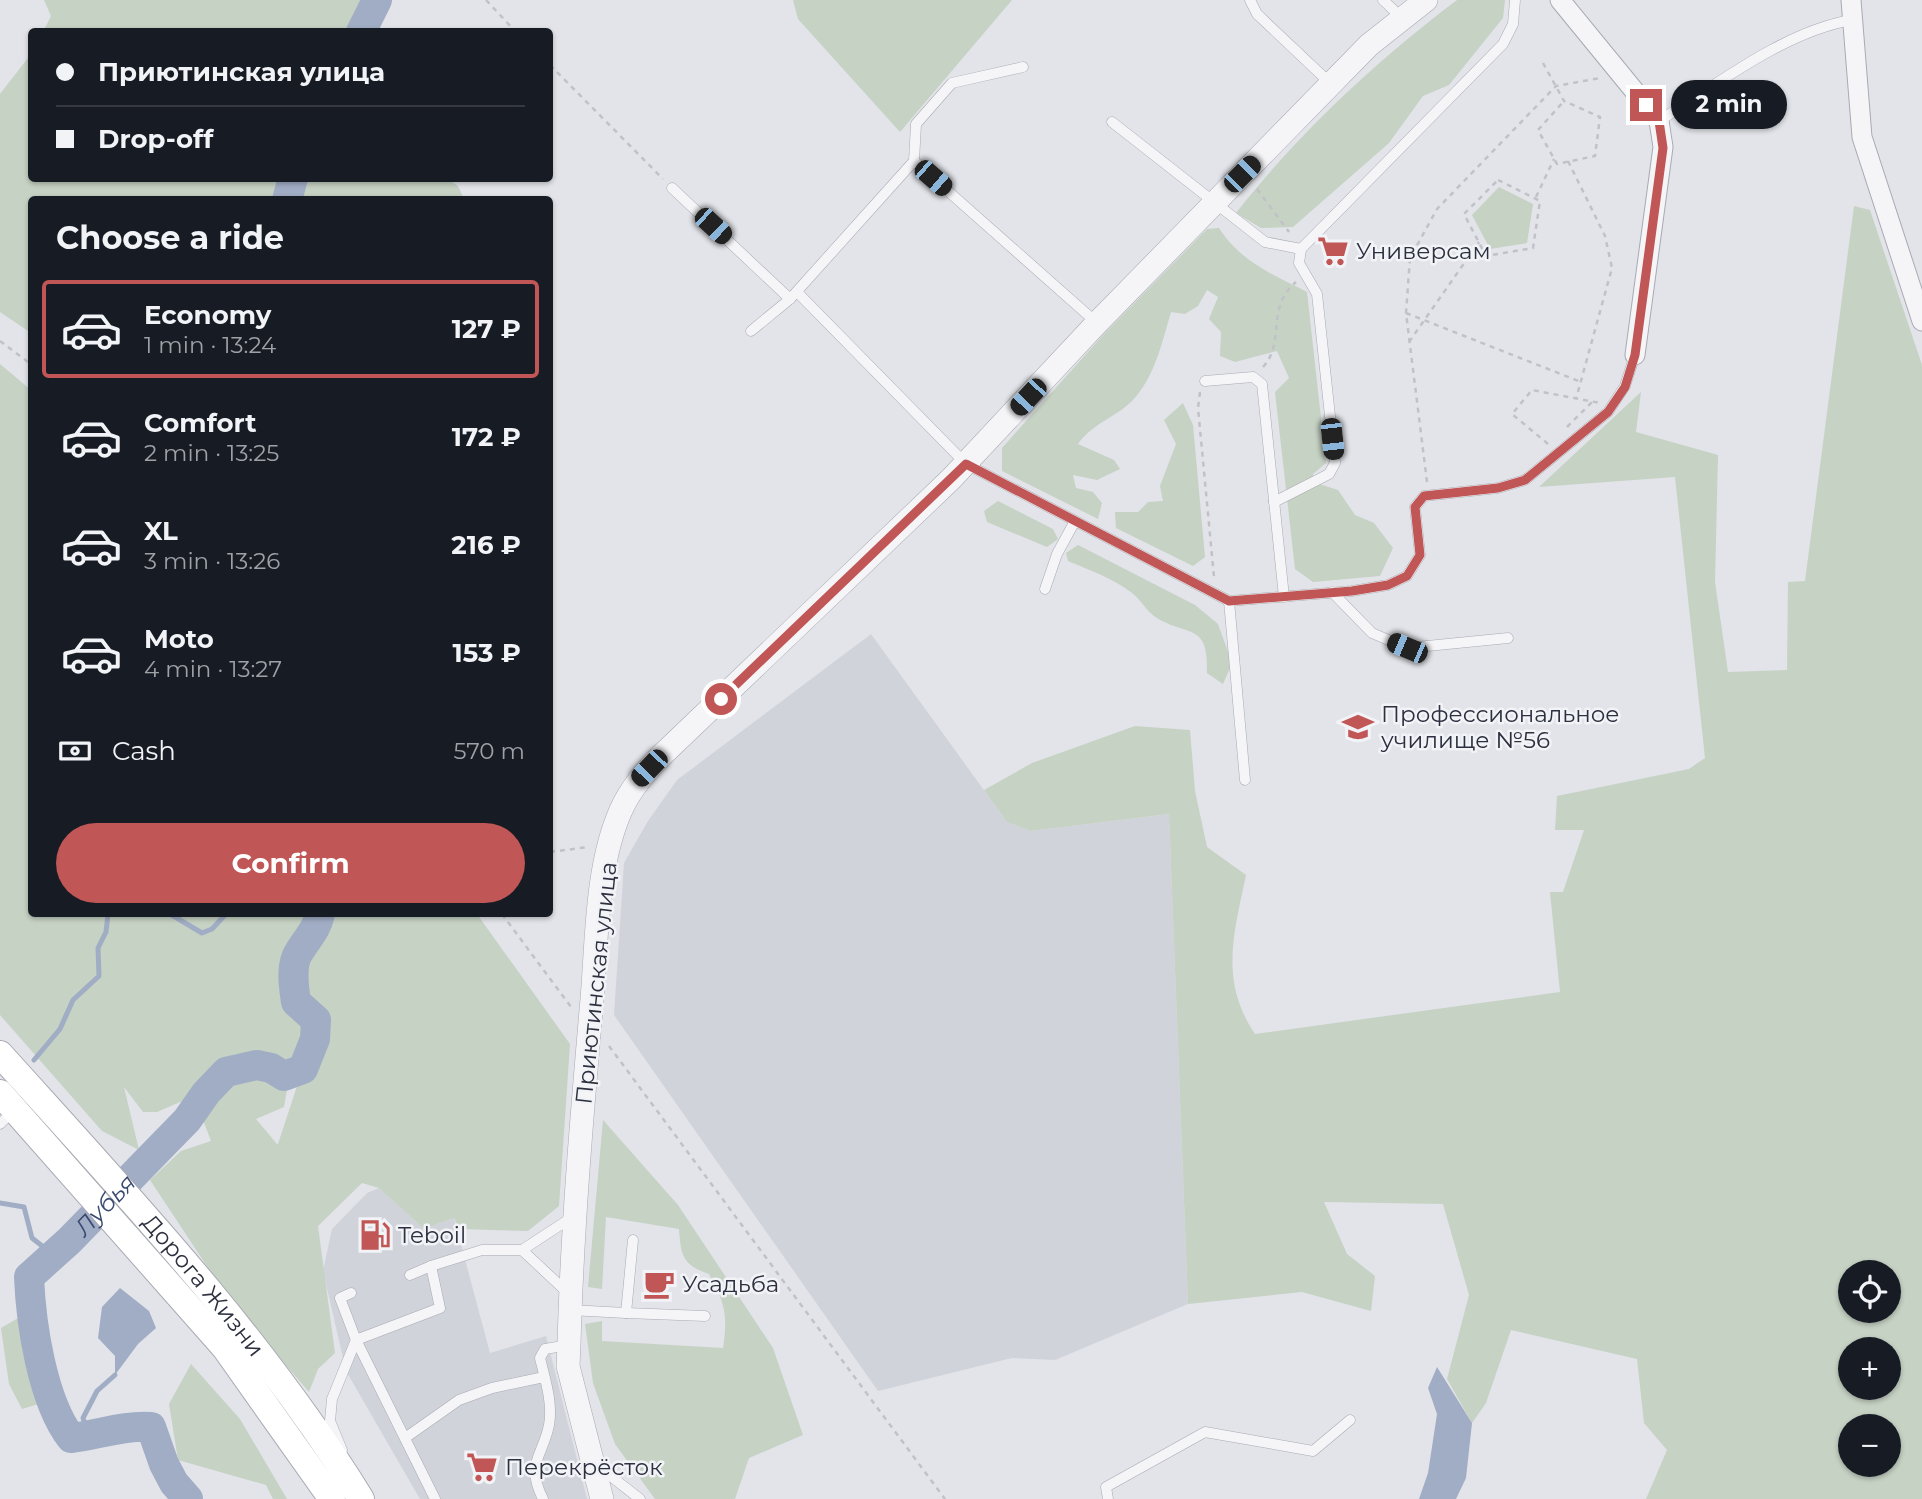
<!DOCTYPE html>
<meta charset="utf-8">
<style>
:root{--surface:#171b24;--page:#242831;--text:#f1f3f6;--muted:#9ea1a6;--line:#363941;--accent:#c05655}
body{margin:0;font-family:Montserrat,sans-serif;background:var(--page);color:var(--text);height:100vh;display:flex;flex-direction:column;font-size:26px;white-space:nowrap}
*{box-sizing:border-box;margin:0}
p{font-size:23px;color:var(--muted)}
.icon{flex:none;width:38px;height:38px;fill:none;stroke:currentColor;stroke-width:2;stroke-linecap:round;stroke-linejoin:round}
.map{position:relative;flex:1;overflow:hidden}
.drawer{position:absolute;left:28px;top:196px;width:525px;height:721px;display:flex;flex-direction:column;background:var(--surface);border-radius:7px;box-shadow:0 2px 5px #0004}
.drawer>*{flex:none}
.hud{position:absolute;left:28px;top:28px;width:525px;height:154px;border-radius:7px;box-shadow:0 2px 5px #0004;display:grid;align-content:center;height:154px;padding:0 28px;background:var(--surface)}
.buttons{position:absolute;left:1838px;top:1260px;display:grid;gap:14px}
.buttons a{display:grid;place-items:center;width:63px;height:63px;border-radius:50%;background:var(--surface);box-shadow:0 2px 5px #0004;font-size:35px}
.end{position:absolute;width:32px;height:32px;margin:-16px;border:9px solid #c05655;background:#fff;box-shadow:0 0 0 4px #fff}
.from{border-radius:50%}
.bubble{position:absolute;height:49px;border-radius:24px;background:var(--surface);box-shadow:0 2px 5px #0004;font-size:23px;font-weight:700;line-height:49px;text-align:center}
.car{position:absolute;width:21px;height:42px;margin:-21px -10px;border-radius:9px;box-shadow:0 0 5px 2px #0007;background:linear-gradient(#222 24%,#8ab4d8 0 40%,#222 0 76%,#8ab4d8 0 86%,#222 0)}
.hud b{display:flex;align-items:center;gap:24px;height:66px;font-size:26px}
.hud b+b{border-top:2px solid var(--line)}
.hud i{width:18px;height:18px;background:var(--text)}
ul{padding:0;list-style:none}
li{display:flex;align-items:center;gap:21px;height:98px;margin:0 14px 10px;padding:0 14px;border:4px solid transparent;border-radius:7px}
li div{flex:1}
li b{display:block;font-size:26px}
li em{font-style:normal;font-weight:700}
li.on{border-color:var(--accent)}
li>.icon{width:63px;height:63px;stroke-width:1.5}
h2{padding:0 28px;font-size:32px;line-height:84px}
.pay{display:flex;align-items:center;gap:18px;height:77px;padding:0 28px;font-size:26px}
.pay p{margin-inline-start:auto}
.cta{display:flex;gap:14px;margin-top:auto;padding:14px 28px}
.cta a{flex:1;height:80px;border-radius:42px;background:var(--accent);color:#fff;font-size:28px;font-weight:700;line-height:80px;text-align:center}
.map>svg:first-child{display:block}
.built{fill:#d1d3db}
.green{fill:#c6d2c4;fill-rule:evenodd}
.water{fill:#a1adc5}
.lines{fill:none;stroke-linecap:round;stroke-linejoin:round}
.stream{stroke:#a1adc5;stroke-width:5}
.river{stroke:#a1adc5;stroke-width:30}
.service-casing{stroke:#a8aab3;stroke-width:11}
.minor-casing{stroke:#a8aab3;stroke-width:21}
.tertiary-casing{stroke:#a8aab3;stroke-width:24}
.secondary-casing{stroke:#a8aab3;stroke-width:28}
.path{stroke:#c1c2c8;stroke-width:2.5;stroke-dasharray:5 5;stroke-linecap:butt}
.service{stroke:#f5f5f8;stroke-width:10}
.minor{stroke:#f5f5f8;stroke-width:19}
.tertiary{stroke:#f5f5f8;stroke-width:23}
.secondary{stroke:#fff;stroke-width:26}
.route{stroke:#c05655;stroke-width:9}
.labels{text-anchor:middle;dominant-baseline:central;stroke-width:5;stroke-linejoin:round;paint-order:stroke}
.poi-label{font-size:23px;fill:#2c303f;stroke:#f2f3f7;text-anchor:start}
.street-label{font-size:23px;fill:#2c303f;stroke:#f2f3f7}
.water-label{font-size:24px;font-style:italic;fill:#3a496f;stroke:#f2f3f7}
</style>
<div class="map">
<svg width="1922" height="1499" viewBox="0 0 1922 1499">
<rect width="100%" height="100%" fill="#e2e4e9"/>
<g class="built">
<path d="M871,634L1007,822L1031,831L1169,814L1188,1304L1055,1360L1012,1358L878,1391L614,1015L624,863L648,821L677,780Z"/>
<path d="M379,1188L424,1229L454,1218L490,1353L546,1336L587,1499H420L346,1371L323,1271L332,1229L367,1193Z"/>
</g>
<g class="green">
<path d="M44,0H387L372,31L43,32L51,16Z"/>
<path d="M793,0H1012L900,132L798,19Z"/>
<path d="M1457,0H1505L1503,18L1449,85L1423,96L1389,143L1293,227L1261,228L1236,213C1298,134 1376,61 1457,0Z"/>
<path d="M31,54L32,178L448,179L458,186L464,199L32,200L31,333L0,312V94Z"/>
<path d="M1499,187L1533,204L1527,243L1490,249L1472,215Z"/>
<path d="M1854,206L1870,210L1922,365V1499H1646L1667,1450L1644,1423L1637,1359L1511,1330L1486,1403L1472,1423L1447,1379L1469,1295L1443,1204L1324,1202L1347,1254L1375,1276L1371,1311L1302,1292L1188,1304L1169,814L1031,831L1007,822L984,790L1032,763L1135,726L1190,730L1195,791L1207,847L1246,875C1234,933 1219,981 1255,1034L1560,992L1550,892H1563L1584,830H1555L1557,796L1689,769L1705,758L1675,477L1539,487L1641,392L1636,432L1718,455L1715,582L1728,672L1787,670L1788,582L1805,581ZM1850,1272H1888V1311H1850ZM1850,1349H1888V1388H1850ZM1850,1426H1888V1465H1850Z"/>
<path d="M1219,228C1241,262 1272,274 1307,292L1326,463L1313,474V482L1338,490L1355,515L1374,523L1393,548L1380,576L1313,582L1295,569L1275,392L1289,378L1277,351L1235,362L1220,356L1221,332L1209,319L1218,297L1207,290L1198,306L1185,314L1171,312C1162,342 1155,377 1132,401C1115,418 1094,422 1078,444L1114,460L1120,469L1097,480L1073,475L1076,488L1093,492L1102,503L1098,519L1002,471V448L1104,334L1207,229Z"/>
<path d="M0,364L31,390L32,914H477L570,1044L559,1206L528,1231L459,1229L454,1218L424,1229L379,1188L362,1183L318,1226L335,1353L318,1369L309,1392L228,1298L150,1180L181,1151L211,1141L194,1096L157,1112H143L124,1087L139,1150L102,1131L0,1015ZM302,1071L278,1144H277L256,1119L284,1107L288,1084Z"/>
<path d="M1183,403L1193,425L1205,557L1193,566L1116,528L1115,512H1138L1148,502L1163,501L1160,486L1176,444L1164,420Z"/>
<path d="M998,501L1053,529L1058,539L1047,547L987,522L984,511Z"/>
<path d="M1078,545L1195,605L1218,624L1232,663L1223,684L1207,673C1209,620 1186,638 1154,616C1146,610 1140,599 1132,593C1113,578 1089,570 1068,561L1066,553Z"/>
<path d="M603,1120L678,1205L773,1348L803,1435L749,1458L735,1499H655L615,1444L593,1383L585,1324L602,1321V1341L723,1348C728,1316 725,1302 709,1274C682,1265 681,1255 679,1229L606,1217L602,1289L588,1287Z"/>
<path d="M20,1317L42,1403L22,1409L9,1384L1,1328Z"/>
<path d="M191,1364L240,1419L287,1499H273L266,1485L178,1460L169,1404Z"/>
</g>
<g class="water">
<path d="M120,1288L149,1311L156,1328L138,1344L115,1375V1356L98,1338L102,1307Z"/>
<path d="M1437,1367L1472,1423L1466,1478L1456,1499H1419L1428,1473L1437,1414L1428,1388Z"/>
</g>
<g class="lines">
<g class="stream">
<path d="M170,914L202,933L212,929L226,914"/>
<path d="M34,1060L60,1029L73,1000L99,976L98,948L106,932L108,914"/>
<path d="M0,1203L24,1207L32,1238L46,1249L49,1260"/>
<path d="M71,1438L86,1427L83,1418L97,1391L115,1375"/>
</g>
<g class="river">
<path d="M361,32L377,0"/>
<path d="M287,200L293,178"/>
<path id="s1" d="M188,1499L174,1483L164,1464L151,1427C125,1425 97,1435 71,1438C42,1400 31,1324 29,1277L69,1241L187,1120L206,1093L226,1072L257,1065L271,1068L284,1076L303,1069L315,1039L316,1020L296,1002C294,988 290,965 299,952C308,937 316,931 320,914"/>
</g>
<defs>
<g id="service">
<path d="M1250,0L1257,14L1330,83"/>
<path d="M1383,0L1401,17"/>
<path d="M1659,121C1716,85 1785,31 1852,20"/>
<path d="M1112,122L1265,242L1301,249L1503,44L1513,24L1515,0"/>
<path d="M914,161L1097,323"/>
<path d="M672,188L790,299"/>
<path d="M797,292L966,464L1229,601L1352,591L1388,585L1407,576L1420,555L1415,507L1424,496L1498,488L1525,480L1608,412L1625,386L1635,355"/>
<path d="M751,331L790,299L914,161L916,124L952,83L1023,67"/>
<path d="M1205,381L1253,377L1262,384L1284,597"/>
<path d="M1274,502L1329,474L1335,463L1317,294L1299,263L1301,249"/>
<path d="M1045,589L1057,554L1075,521"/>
<path d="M1332,592L1372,633L1407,648L1508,638"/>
<path d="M1229,601L1245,780"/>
<path d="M0,1124L14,1110"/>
<path d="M522,1250L568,1293"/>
<path d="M410,1275L431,1266"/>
<path d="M351,1293L340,1298L356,1340L435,1499"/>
<path d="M570,1310L626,1313L633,1240"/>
<path d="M626,1313L705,1316"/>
<path d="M356,1340L440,1308L431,1266L482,1250H522L571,1218"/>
<path d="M405,1438L459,1400L492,1388L544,1377"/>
<path d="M342,1450L330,1421L332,1399L356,1340"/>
<path d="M599,1467L640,1499"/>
<path d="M543,1499C525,1463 543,1456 549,1425C553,1403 545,1379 540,1358L545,1349L569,1345"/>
<path d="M1108,1499L1106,1487L1205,1432L1313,1451L1350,1420"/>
</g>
<g id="minor">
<path d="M1560,0L1659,121L1663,147L1635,355"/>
<path d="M1851,0L1862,137L1922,321"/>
</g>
<path id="tertiary" d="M602,1499L568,1366L569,1345C572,1230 582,1114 592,999C597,939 596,866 621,810C631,788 645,772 662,755L951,479L1097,323L1369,45L1426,0"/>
<g id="secondary">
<path id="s2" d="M0,1054C128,1196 260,1336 361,1499"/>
<path d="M0,1093L225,1348L332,1499"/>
</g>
</defs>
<use href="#service" class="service-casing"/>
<use href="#minor" class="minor-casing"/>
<use href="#tertiary" class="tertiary-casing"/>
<use href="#secondary" class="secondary-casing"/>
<g class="path">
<path d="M486,0L516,32"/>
<path d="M1543,63L1564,101L1600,117L1595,156L1557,164L1538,130L1564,101"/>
<path d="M550,65L663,179"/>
<path d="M1568,161L1605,236L1612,268L1576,399"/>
<path d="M1498,180L1540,201L1533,248L1486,256L1464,214Z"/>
<path d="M1257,189L1289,232"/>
<path d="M1536,197L1554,159"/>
<path d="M1406,313L1581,382"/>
<path d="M0,341L32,365"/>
<path d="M1409,342L1479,242"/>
<path d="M1263,367C1286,342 1265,308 1296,282"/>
<path d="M1200,392L1198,408L1214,577"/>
<path d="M1567,427L1592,402"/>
<path d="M1548,444L1512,414L1532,390L1600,403"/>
<path d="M1427,482L1406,313L1410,258L1437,209L1556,86L1600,78"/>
<path d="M550,852L588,847"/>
<path d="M502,914L571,1007"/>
<path d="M609,1046L945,1499"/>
</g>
<use href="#service" class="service"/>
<use href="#minor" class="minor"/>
<use href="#tertiary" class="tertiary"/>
<use href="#secondary" class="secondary"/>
</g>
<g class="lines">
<path class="route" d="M721,699L966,464L1229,601L1352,591L1388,585L1407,576L1420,555L1415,507L1424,496L1498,488L1525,480L1608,412L1625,387L1635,355L1663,148L1659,121L1646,105"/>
</g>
<defs>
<symbol id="supermarket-bare" viewBox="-9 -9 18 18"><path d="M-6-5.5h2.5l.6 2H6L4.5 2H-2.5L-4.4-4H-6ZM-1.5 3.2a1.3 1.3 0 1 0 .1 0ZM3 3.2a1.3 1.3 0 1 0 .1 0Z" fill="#c05655" stroke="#f2f3f7" stroke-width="2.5" paint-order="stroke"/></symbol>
<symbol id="university-bare" viewBox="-9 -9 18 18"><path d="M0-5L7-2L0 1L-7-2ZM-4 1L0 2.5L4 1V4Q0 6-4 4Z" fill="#c05655" stroke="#f2f3f7" stroke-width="2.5" paint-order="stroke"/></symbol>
<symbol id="fuel-bare" viewBox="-9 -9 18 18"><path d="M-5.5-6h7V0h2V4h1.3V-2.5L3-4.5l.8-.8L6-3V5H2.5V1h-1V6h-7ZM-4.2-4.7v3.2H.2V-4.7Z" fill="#c05655" stroke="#f2f3f7" stroke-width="2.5" paint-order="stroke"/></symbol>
<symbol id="cafe-bare" viewBox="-9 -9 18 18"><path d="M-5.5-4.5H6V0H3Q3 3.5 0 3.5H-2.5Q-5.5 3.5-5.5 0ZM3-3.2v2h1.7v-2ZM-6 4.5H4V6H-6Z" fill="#c05655" stroke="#f2f3f7" stroke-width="2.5" paint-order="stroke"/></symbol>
</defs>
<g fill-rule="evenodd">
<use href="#supermarket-bare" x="1311" y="229" width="44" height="44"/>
<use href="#university-bare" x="1336" y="705" width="44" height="44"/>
<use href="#fuel-bare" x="353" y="1213" width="44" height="44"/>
<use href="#cafe-bare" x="637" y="1262" width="44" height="44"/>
<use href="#supermarket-bare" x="460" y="1445" width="44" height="44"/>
</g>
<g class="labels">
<g class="poi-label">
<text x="1356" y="251">Универсам</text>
<text x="1381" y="714">Профессиональное<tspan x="1381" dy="26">училище №56</tspan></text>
<text x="398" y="1235">Teboil</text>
<text x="682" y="1284">Усадьба</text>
<text x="505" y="1467">Перекрёсток</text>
</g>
<g class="street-label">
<text transform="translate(596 983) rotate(-84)">Приютинская улица</text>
<text stroke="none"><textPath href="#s2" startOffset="308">Дорога Жизни</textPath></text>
</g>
<g class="water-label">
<text stroke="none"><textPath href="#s1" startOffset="436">Лубья</textPath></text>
</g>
</g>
</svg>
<div class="buttons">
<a><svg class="icon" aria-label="locate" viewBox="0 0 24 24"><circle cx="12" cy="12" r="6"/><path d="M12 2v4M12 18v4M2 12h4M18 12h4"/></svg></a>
<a>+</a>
<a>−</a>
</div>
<i class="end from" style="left:721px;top:699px"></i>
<i class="end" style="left:1646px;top:105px"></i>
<div class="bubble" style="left:1671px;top:80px;width:116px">2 min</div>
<i class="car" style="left:1242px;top:174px;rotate:45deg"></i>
<i class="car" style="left:933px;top:178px;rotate:131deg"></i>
<i class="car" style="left:713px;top:226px;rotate:133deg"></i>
<i class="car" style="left:1028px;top:397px;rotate:223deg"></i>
<i class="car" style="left:1332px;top:439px;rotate:174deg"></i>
<i class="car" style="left:1407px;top:648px;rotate:293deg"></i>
<i class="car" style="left:649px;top:768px;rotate:224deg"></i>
<div class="hud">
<b><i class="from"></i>Приютинская улица</b>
<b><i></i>Drop-off</b>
</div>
<section class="drawer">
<h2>Choose a ride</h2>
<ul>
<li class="on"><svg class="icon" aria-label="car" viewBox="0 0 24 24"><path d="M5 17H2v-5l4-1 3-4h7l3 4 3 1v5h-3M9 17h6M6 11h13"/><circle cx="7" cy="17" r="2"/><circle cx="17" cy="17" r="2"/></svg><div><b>Economy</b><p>1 min · 13:24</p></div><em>127 ₽</em></li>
<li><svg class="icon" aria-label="car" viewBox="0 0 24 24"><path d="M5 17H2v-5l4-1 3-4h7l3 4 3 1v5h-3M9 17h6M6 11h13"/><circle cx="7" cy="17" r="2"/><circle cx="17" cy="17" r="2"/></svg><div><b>Comfort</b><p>2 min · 13:25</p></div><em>172 ₽</em></li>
<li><svg class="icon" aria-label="car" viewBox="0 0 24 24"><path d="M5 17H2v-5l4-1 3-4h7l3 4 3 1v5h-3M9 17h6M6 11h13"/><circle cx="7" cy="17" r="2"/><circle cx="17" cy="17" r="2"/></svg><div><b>XL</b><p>3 min · 13:26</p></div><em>216 ₽</em></li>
<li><svg class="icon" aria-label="car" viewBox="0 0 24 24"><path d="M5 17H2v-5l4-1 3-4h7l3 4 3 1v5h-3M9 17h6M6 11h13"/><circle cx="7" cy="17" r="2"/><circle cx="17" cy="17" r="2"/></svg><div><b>Moto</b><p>4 min · 13:27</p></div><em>153 ₽</em></li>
</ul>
<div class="pay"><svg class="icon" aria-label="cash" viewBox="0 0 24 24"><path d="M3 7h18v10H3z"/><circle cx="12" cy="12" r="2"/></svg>Cash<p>570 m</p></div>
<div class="cta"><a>Confirm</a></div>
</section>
</div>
